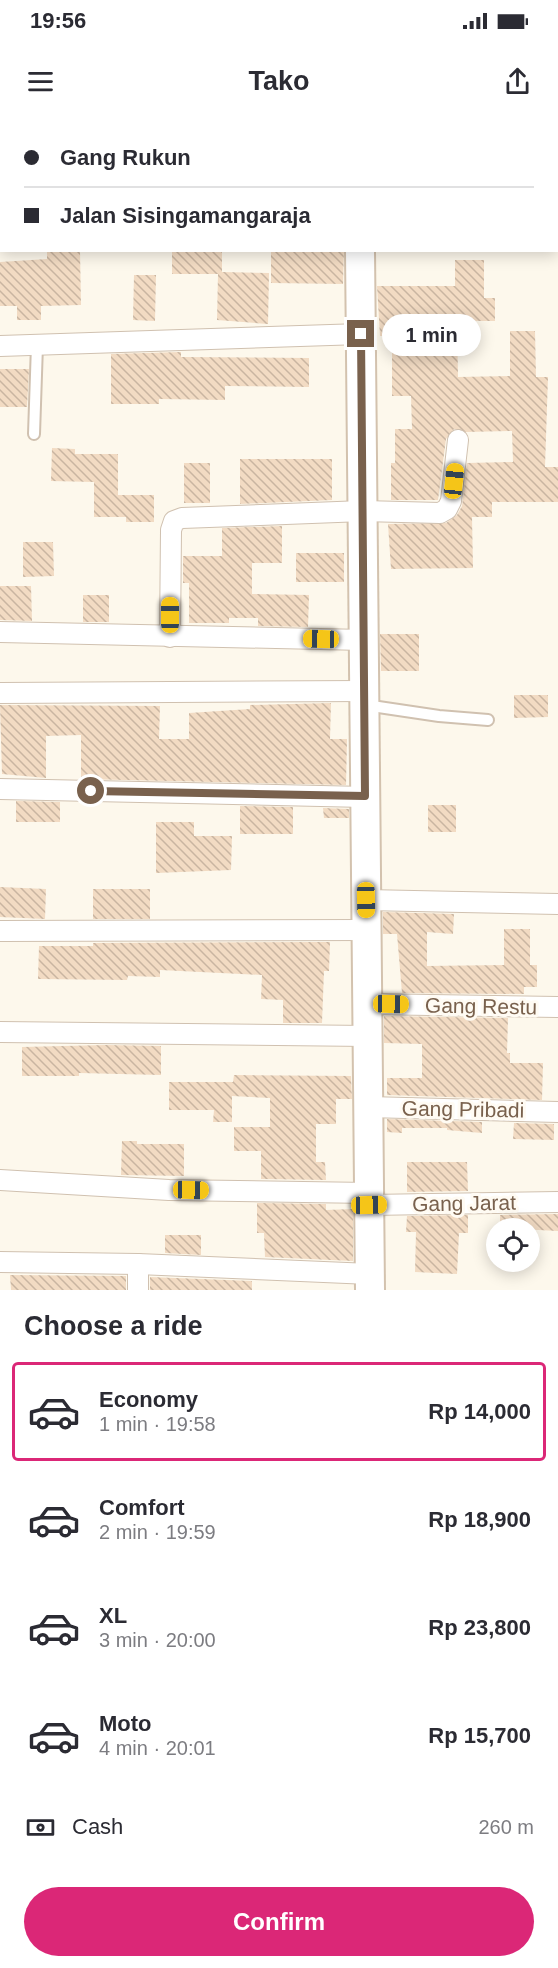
<!DOCTYPE html>
<meta charset="utf-8">
<style>
:root{--surface:#fff;--page:#f2f2f3;--text:#2b2b33;--muted:#7c7c81;--line:#e1e1e2;--accent:#db2777}
body{margin:0;font-family:Helvetica,sans-serif;background:var(--page);color:var(--text);height:100vh;display:flex;flex-direction:column;font-size:22px;white-space:nowrap}
*{box-sizing:border-box;margin:0}
p{font-size:20px;color:var(--muted)}
.icon{flex:none;width:33px;height:33px;fill:none;stroke:currentColor;stroke-width:2;stroke-linecap:round;stroke-linejoin:round}
.map{position:relative;height:1170px;overflow:hidden}
.sheet{display:flex;flex-direction:column;background:var(--surface);flex:1}
.sheet>*{flex:none}
.guide{position:absolute;left:0px;top:0px;width:558px;height:132px;box-shadow:0 3px 15px #0003;display:grid;align-content:center;height:132px;padding:0 24px;background:var(--surface)}
.controls{position:absolute;left:486px;top:1098px;display:grid;gap:12px}
.controls a{display:grid;place-items:center;width:54px;height:54px;border-radius:50%;background:var(--surface);box-shadow:0 3px 15px #0003;font-size:30px}
.end{position:absolute;width:27px;height:27px;margin:-14px;border:8px solid #79614d;background:#fff;box-shadow:0 0 0 3px #fff}
.from{border-radius:50%}
.bubble{position:absolute;height:42px;border-radius:21px;background:var(--surface);box-shadow:0 3px 15px #0003;font-size:20px;font-weight:600;line-height:42px;text-align:center}
.car{position:absolute;width:18px;height:36px;margin:-18px -9px;border-radius:8px;box-shadow:0 0 4px 2px #0007;background:linear-gradient(#f5c518 24%,#345 0 40%,#f5c518 0 76%,#345 0 86%,#f5c518 0)}
.guide b{display:flex;align-items:center;gap:21px;height:57px;font-size:22px}
.guide b+b{border-top:2px solid var(--line)}
.guide i{width:15px;height:15px;background:var(--text)}
ul{padding:0;list-style:none}
li{display:flex;align-items:center;gap:18px;height:99px;margin:0 12px 9px;padding:0 12px;border:3px solid transparent;border-radius:6px}
li div{flex:1}
li b{display:block;font-size:22px}
li em{font-style:normal;font-weight:600}
li.active{border-color:var(--accent)}
li>.icon{width:54px;height:54px;stroke-width:1.5}
h2{padding:0 24px;font-size:27px;line-height:72px}
.pay{display:flex;align-items:center;gap:15px;height:66px;padding:0 24px;font-size:22px}
.pay p{margin-inline-start:auto}
.action{display:flex;gap:12px;margin-top:auto;padding:12px 24px}
.action a{flex:1;height:69px;border-radius:36px;background:var(--accent);color:#fff;font-size:24px;font-weight:600;line-height:69px;text-align:center}
.status{display:flex;justify-content:space-between;align-items:center;height:42px;padding:0 30px;background:var(--surface);direction:ltr}
.status svg{height:16px;fill:currentColor}
header{display:flex;justify-content:space-between;align-items:center;height:78px;padding:0 24px;background:var(--surface);font-size:27px;font-weight:600}
.map>svg:first-child{display:block}
.building{fill:url(#building-back-hatch)}
.lines{fill:none;stroke-linecap:round;stroke-linejoin:round}
.lane-casing{stroke:#d0c1b0;stroke-width:14}
.street-casing{stroke:#d0c1b0;stroke-width:22}
.secondary-casing{stroke:#d3c2ae;stroke-width:32}
.lane{stroke:#fff;stroke-width:10}
.street{stroke:#fff;stroke-width:20}
.secondary{stroke:#fff;stroke-width:28}
.route{stroke:#79614d;stroke-width:8}
.labels{text-anchor:middle;dominant-baseline:central;stroke-width:6;stroke-linejoin:round;paint-order:stroke}
.street-label{font-size:21px;fill:#79614d;stroke:#fffbf3}
</style>
<div class="status"><b>19:56</b><svg viewBox="0 0 49 12"><path d="M0 12V9h3v3zM5 12V6h3v6zM10 12V3h3v9zM15 12V0h3v12zM26 1h20v11H26zM47 4h2v5h-2z"/></svg></div>
<header><svg class="icon" aria-label="menu" viewBox="0 0 24 24"><path d="M4 6h16M4 12h16M4 18h16"/></svg>Tako<svg class="icon" aria-label="share" viewBox="0 0 24 24"><path d="M12 15V3M7 8l5-5 5 5M5 13v7h14v-7"/></svg></header>
<div class="map">
<svg width="558" height="1170" viewBox="0 0 558 1170">
<defs>
<pattern id="building-back-hatch" width="6" height="6" patternUnits="userSpaceOnUse" patternTransform="scale(1.5)"><rect width="6" height="6" fill="#f2dbc3"/><path d="M-1 5l2 2M0 0l6 6M5-1l2 2" fill="none" stroke="#c9b5a1"/></pattern>
</defs>
<rect width="100%" height="100%" fill="#fdf8ec"/>
<g class="building">
<path d="M47,130H80L81,185L41,186V200H17V186H0V142L47,139Z"/>
<path d="M172,130H222V152L269,153L268,204L217,200L218,154H172Z"/>
<path d="M271,130H344L343,164L271,163Z"/>
<path d="M455,140H484V178H495V201H457L458,257L510,256V211H535L536,257H548L545,347H558V382H492V397H472L473,448L391,449L388,404L446,403L457,395L462,386L467,343L513,342L512,311L466,312L454,309L446,319L438,380H391V343H395V309H412L411,276H392V216H380L377,166H455Z"/>
<path d="M134,155H156L155,201L133,200Z"/>
<path d="M181,232V237L309,238V267L225,266V280L159,279V284H111V234Z"/>
<path d="M0,249H29L27,287H0Z"/>
<path d="M52,328L75,329V334H118V375H154V402H126V397H94V362L51,361Z"/>
<path d="M240,339H332V380L240,384Z"/>
<rect x="184" y="343" width="26" height="40"/>
<path d="M282,406V443H252V474L309,475L308,507L258,506V498H229V503H189V463H183V436H222V408Z"/>
<path d="M23,422H53L54,456L23,457Z"/>
<rect x="296" y="433" width="48" height="29"/>
<path d="M0,466H31L32,501L0,500Z"/>
<rect x="83" y="475" width="26" height="27"/>
<path d="M380,514H419V551H381Z"/>
<path d="M514,575H548V597L514,598Z"/>
<path d="M331,583L330,619H347L346,665L81,659V615L46,616V658L2,654L0,585L160,586L159,619H189V593L250,589V585Z"/>
<path d="M16,681L60,682V702H16Z"/>
<rect x="428" y="685" width="28" height="27"/>
<path d="M240,686L293,687V714H240Z"/>
<path d="M323,688L349,689V698H324Z"/>
<path d="M156,702H194V716H232L231,750L156,753Z"/>
<path d="M0,767L46,769L45,799L0,797Z"/>
<rect x="93" y="769" width="57" height="30"/>
<path d="M383,792L454,794L453,814L427,812V846L504,845V809H530V845H537V867H524V874L402,873L397,814H383Z"/>
<path d="M330,822L329,851H324L322,903H283V880L261,879L262,855L160,850V857L128,856L127,860L38,859L39,826H93V823Z"/>
<path d="M384,896L508,898L507,933H510V943H543L542,980L387,975V958H422V924L384,923Z"/>
<path d="M106,925L161,926V955L79,953V956H22V927Z"/>
<path d="M234,955L351,956L352,979H336V1004H316V1042H325L326,1060L261,1059V1031H234V1007H270V978L232,976V1002H213L214,990H169V962H233Z"/>
<path d="M387,999L482,1002V1013L447,1010V1008H402V1013L387,1012Z"/>
<path d="M514,1003L554,1004V1020L513,1019Z"/>
<path d="M122,1021H137V1024H184V1056L121,1055Z"/>
<path d="M407,1042H467L468,1071L407,1072Z"/>
<path d="M257,1083L326,1084V1090L353,1089V1141L265,1137L264,1113H257Z"/>
<path d="M558,1094V1111L500,1108V1095Z"/>
<path d="M468,1095V1113H459L457,1154L415,1152L416,1112H406L407,1096Z"/>
<path d="M165,1115H201V1135L165,1133Z"/>
<path d="M10,1155L126,1156V1170H11Z"/>
<path d="M150,1157L252,1161V1170H150Z"/>
</g>
<g class="lines">
<defs>
<g id="lane">
<path d="M34,314L37,225"/>
<path d="M365,585L439,596L488,600"/>
</g>
<g id="street">
<path d="M501,2V0"/>
<path d="M0,226L361,214"/>
<path d="M0,512L364,520"/>
<path d="M170,517L171,410L174,401L182,398L363,391L440,393L447,389L451,381L458,320"/>
<path d="M0,573L365,571"/>
<path d="M0,669L365,677"/>
<path d="M366,780L558,784"/>
<path d="M0,811L367,810"/>
<path d="M367,884L558,887"/>
<path d="M0,912L368,916"/>
<path d="M368,987L558,992"/>
<path d="M0,1060L169,1070L369,1073"/>
<path d="M369,1085L558,1082"/>
<path d="M0,1142L138,1144L370,1154"/>
<path d="M138,1144V1170"/>
</g>
<g id="secondary">
<path d="M359,0V2"/>
<path d="M360,130L370,1170"/>
</g>
</defs>
<use href="#lane" class="lane-casing"/>
<use href="#street" class="street-casing"/>
<use href="#secondary" class="secondary-casing"/>
<use href="#lane" class="lane"/>
<use href="#street" class="street"/>
<use href="#secondary" class="secondary"/>
</g>
<g class="lines">
<path class="route" d="M91,671L365,676L361,214"/>
</g>
<g class="labels">
<g class="street-label">
<text transform="translate(481 886) rotate(1)">Gang Restu</text>
<text transform="translate(463 989) rotate(1)">Gang Pribadi</text>
<text transform="translate(464 1083) rotate(-1)">Gang Jarat</text>
</g>
</g>
</svg>
<div class="controls">
<a><svg class="icon" aria-label="locate" viewBox="0 0 24 24"><circle cx="12" cy="12" r="6"/><path d="M12 2v4M12 18v4M2 12h4M18 12h4"/></svg></a>
</div>
<i class="end from" style="left:91px;top:671px"></i>
<i class="end" style="left:361px;top:214px"></i>
<div class="bubble" style="left:382px;top:194px;width:99px">1 min</div>
<i class="car" style="left:454px;top:361px;rotate:6deg"></i>
<i class="car" style="left:170px;top:495px;rotate:0deg"></i>
<i class="car" style="left:321px;top:519px;rotate:271deg"></i>
<i class="car" style="left:366px;top:780px;rotate:179deg"></i>
<i class="car" style="left:391px;top:884px;rotate:91deg"></i>
<i class="car" style="left:191px;top:1070px;rotate:91deg"></i>
<i class="car" style="left:369px;top:1085px;rotate:89deg"></i>
<div class="guide">
<b><i class="from"></i>Gang Rukun</b>
<b><i></i>Jalan Sisingamangaraja</b>
</div>
</div>
<section class="sheet">
<h2>Choose a ride</h2>
<ul>
<li class="active"><svg class="icon" aria-label="car" viewBox="0 0 24 24"><path d="M5 17H2v-5l4-1 3-4h7l3 4 3 1v5h-3M9 17h6M6 11h13"/><circle cx="7" cy="17" r="2"/><circle cx="17" cy="17" r="2"/></svg><div><b>Economy</b><p>1 min · 19:58</p></div><em>Rp 14,000</em></li>
<li><svg class="icon" aria-label="car" viewBox="0 0 24 24"><path d="M5 17H2v-5l4-1 3-4h7l3 4 3 1v5h-3M9 17h6M6 11h13"/><circle cx="7" cy="17" r="2"/><circle cx="17" cy="17" r="2"/></svg><div><b>Comfort</b><p>2 min · 19:59</p></div><em>Rp 18,900</em></li>
<li><svg class="icon" aria-label="car" viewBox="0 0 24 24"><path d="M5 17H2v-5l4-1 3-4h7l3 4 3 1v5h-3M9 17h6M6 11h13"/><circle cx="7" cy="17" r="2"/><circle cx="17" cy="17" r="2"/></svg><div><b>XL</b><p>3 min · 20:00</p></div><em>Rp 23,800</em></li>
<li><svg class="icon" aria-label="car" viewBox="0 0 24 24"><path d="M5 17H2v-5l4-1 3-4h7l3 4 3 1v5h-3M9 17h6M6 11h13"/><circle cx="7" cy="17" r="2"/><circle cx="17" cy="17" r="2"/></svg><div><b>Moto</b><p>4 min · 20:01</p></div><em>Rp 15,700</em></li>
</ul>
<div class="pay"><svg class="icon" aria-label="cash" viewBox="0 0 24 24"><path d="M3 7h18v10H3z"/><circle cx="12" cy="12" r="2"/></svg>Cash<p>260 m</p></div>
<div class="action"><a>Confirm</a></div>
</section>
